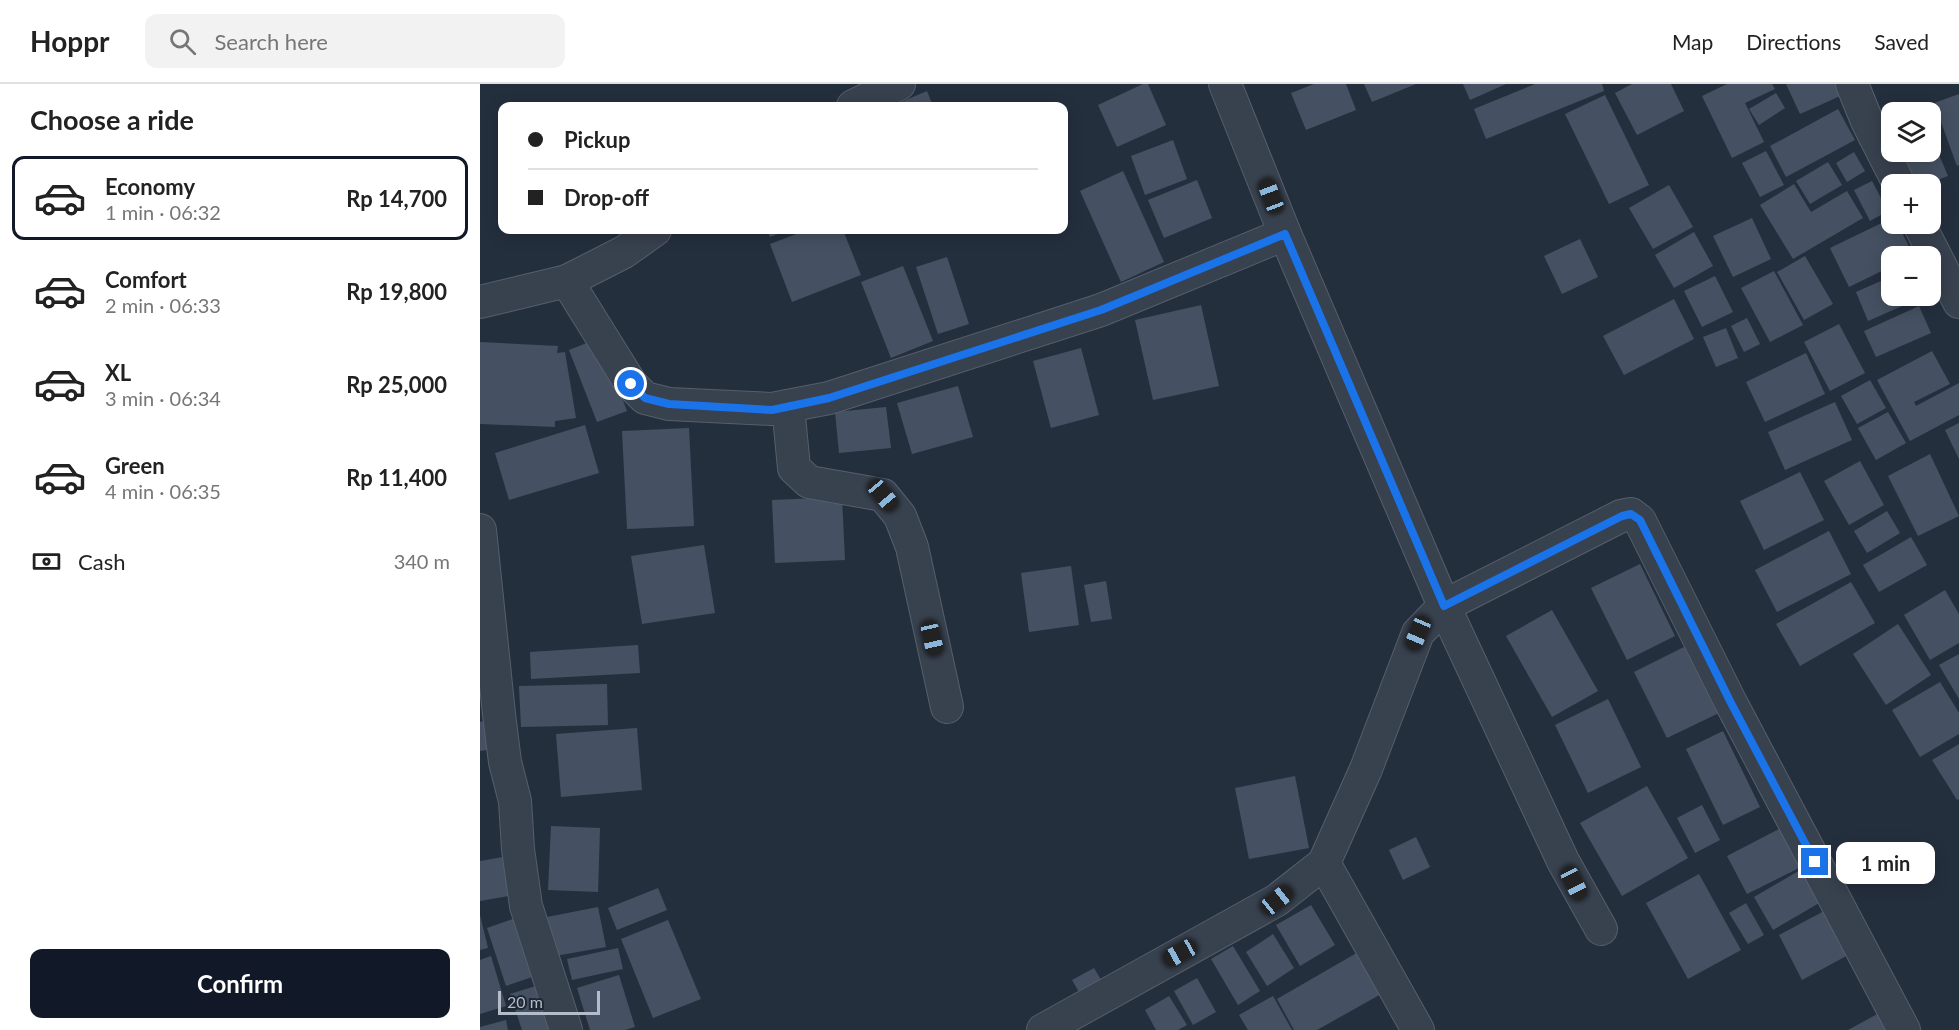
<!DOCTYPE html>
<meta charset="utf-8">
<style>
:root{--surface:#fff;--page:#f2f2f2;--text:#222;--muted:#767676;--line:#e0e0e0;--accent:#111827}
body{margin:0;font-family:Lato,sans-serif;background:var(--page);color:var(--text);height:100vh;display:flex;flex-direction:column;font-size:22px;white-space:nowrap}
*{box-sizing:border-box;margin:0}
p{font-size:20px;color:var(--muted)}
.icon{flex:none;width:33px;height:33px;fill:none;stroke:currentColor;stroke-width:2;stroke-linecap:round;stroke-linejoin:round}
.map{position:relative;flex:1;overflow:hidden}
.sheet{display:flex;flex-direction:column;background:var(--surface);width:480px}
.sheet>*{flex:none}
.top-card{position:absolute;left:18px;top:18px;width:570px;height:132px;border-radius:12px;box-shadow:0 3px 15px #0003;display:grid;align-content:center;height:132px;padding:0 30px;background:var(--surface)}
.controls{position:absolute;left:1401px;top:18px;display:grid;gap:12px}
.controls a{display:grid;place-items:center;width:60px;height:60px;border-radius:12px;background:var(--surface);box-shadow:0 3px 15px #0003;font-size:30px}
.scale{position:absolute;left:18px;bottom:15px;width:102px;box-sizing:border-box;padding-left:6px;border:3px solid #b4bcc9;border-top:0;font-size:16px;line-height:21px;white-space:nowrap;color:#b4bcc9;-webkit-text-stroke:4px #1d2633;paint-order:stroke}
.end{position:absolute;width:27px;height:27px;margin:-14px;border:8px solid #1a73e8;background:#fff;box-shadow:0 0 0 3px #fff}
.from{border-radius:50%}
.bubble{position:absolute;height:42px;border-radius:12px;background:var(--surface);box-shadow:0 3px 15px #0003;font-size:20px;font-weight:700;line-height:42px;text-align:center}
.car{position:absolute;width:18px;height:36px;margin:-18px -9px;border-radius:8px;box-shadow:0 0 4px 2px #0007;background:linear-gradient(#222 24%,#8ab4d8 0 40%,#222 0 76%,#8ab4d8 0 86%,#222 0)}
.top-card b{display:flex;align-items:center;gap:21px;height:57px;font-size:22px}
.top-card b+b{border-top:2px solid var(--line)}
.top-card i{width:15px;height:15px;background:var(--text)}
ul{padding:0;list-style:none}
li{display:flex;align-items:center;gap:18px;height:84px;margin:0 12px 9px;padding:0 18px;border:3px solid transparent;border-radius:12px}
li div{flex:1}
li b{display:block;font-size:22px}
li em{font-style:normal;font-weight:700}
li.on{border-color:var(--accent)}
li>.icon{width:54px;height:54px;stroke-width:1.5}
h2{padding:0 30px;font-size:27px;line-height:72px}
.pay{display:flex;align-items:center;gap:15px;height:66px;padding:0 30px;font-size:22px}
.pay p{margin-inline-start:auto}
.primary-button{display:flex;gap:12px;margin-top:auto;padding:12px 30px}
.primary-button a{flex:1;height:69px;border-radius:12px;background:var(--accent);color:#fff;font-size:24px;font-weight:700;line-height:69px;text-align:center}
header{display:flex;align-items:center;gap:36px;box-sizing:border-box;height:84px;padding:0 30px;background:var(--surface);border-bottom:2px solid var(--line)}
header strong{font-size:28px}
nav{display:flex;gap:33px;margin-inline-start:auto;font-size:21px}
.search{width:420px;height:54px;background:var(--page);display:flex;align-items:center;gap:15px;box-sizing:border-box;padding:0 21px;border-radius:12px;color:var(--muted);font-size:22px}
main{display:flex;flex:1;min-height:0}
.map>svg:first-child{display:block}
.building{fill:#455162}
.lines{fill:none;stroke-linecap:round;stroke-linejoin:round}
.minor-casing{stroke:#565f6c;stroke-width:34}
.minor{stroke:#38414e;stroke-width:32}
.route{stroke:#1a73e8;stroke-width:8}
</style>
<header>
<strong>Hoppr</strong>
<div class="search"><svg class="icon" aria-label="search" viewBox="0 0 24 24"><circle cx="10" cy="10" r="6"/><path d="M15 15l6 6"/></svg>Search here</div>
<nav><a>Map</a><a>Directions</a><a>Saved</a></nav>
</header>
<main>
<section class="sheet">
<h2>Choose a ride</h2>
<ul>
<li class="on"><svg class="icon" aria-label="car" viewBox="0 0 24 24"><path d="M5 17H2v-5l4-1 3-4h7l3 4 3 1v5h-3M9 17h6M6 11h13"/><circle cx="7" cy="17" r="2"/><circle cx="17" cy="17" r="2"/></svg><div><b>Economy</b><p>1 min · 06:32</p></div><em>Rp 14,700</em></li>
<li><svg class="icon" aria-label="car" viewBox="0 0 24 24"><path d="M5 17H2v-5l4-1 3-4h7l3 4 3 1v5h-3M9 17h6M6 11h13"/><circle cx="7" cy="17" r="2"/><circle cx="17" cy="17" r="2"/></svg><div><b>Comfort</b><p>2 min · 06:33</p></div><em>Rp 19,800</em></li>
<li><svg class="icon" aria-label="car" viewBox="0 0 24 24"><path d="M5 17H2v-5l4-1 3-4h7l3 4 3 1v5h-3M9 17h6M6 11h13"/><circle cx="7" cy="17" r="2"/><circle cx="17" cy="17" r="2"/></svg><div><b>XL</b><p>3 min · 06:34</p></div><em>Rp 25,000</em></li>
<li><svg class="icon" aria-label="car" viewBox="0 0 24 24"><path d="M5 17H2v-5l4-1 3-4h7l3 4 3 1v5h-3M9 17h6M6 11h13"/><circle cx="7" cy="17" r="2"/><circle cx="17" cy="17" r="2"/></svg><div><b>Green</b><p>4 min · 06:35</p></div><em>Rp 11,400</em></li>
</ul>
<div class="pay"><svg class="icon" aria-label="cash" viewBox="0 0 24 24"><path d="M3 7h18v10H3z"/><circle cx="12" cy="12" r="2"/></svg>Cash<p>340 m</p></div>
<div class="primary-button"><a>Confirm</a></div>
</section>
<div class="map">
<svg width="1479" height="946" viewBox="0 0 1479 946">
<rect width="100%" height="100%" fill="#242f3e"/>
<g class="building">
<path d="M663,0H668L686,41L637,63L618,21Z"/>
<path d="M834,0H866L876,26L826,46L811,9Z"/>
<path d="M884,0H936L892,18Z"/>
<path d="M983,0H1026L990,16Z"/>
<path d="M1055,0H1122L1124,7L1006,55L994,25Z"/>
<path d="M1152,0H1191L1204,27L1157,51L1135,9Z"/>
<path d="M1247,0H1292L1295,5L1265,19L1284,58L1252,74L1222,12Z"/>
<path d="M1306,0H1363L1367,9L1320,30Z"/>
<path d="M447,7L453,22H415L414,21Z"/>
<path d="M1296,9L1305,24L1279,41L1269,25Z"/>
<path d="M1479,10V81L1477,82L1454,19Z"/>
<path d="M1125,11L1169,101L1129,120L1085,30Z"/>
<path d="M1358,25L1375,56L1306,93L1290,62Z"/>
<path d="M1450,49L1468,92L1447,100H1435L1423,68H1450Z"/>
<path d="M693,56L707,95L665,111L651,72Z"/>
<path d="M1286,67L1304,101L1280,113L1262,79Z"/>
<path d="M1374,68L1385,87L1367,98L1356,79Z"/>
<path d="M1348,78L1362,101L1330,120L1316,97Z"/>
<path d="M643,87L684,178L641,198L600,107Z"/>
<path d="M717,96L732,134L684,154L668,116Z"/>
<path d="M1392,97L1408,127L1390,137L1374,106Z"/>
<path d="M1314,100L1331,128L1367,107L1383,134L1313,175L1280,121Z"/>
<path d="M1189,101L1213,143L1173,165L1149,124Z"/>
<path d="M1272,134L1291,175L1253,193L1233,152Z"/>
<path d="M1412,134V140H1418L1433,171L1412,172V182L1369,203L1350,164Z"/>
<path d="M287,146H308L290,153Z"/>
<path d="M327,146H363L381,191L312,218L290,160Z"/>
<path d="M1214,148L1233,182L1194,204L1175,171Z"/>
<path d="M1100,155L1118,193L1082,210L1064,172Z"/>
<path d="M1325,172L1353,220L1324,236L1297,188Z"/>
<path d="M467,173L489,240L458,250L436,183Z"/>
<path d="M423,182L453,257L411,274L381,198Z"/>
<path d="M1294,187L1323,241L1290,258L1261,204Z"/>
<path d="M1235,192L1253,228L1222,243L1204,207Z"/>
<path d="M1412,192V212H1445L1388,237L1376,208Z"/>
<path d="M1194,215L1214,255L1144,291L1123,252Z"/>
<path d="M721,221L739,302L673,316L655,236Z"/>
<path d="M1439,222L1451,249L1396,273L1384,247Z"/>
<path d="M1267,234L1280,260L1264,268L1251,242Z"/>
<path d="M1359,240L1385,289L1350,307L1324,258Z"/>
<path d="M1246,244L1258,274L1236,283L1223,253Z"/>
<path d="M119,254L147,327L117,338L89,266Z"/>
<path d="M0,258L78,262L77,269L85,268L96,334L75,337V343L0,340Z"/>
<path d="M601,264L619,331L571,344L553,277Z"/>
<path d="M1452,267L1470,300L1434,318L1436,322L1479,299V331L1430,357L1397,296Z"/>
<path d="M1326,269L1345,310L1285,338L1266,298Z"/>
<path d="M1390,296L1406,324L1377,340L1361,312Z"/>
<path d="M478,302L493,353L432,370L417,319Z"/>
<path d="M1355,318L1372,356L1305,386L1288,348Z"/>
<path d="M406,323L411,364L359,369L355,328Z"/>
<path d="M1408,328L1426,359L1396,376L1378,344Z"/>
<path d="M1479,339V375L1465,346Z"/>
<path d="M105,341L119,389L29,416L15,369Z"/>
<path d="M209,344L214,442L147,445L142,347Z"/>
<path d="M1450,370L1479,432L1438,452L1408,392Z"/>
<path d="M1380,377L1404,421L1369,441L1344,397Z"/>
<path d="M1320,388L1344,436L1284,466L1260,417Z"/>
<path d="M362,413L365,476L295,479L292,416Z"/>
<path d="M1407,427L1420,449L1387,469L1374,447Z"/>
<path d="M1349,447L1371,490L1297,528L1275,486Z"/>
<path d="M1431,453L1447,481L1399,508L1383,481Z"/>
<path d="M224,461L235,529L162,540L151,472Z"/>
<path d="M1160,480L1195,552L1147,576L1111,504Z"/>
<path d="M591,482L599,541L549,548L541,489Z"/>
<path d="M626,497L632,535L611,538L604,501Z"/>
<path d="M1371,498L1395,539L1320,582L1296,540Z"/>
<path d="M1465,506L1479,530V559L1450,576L1424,531Z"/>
<path d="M1072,526L1118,607L1072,633L1026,552Z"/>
<path d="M1418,540L1451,591L1406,621L1373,570Z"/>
<path d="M158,561L160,589L51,595L50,568Z"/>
<path d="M1206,562L1239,629L1187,654L1154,588Z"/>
<path d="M1479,570V615L1459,581Z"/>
<path d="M1460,598L1479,629V650L1440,673L1412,626Z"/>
<path d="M127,600L128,641L41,643L39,602Z"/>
<path d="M1128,615L1161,683L1108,709L1075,641Z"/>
<path d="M7,636L13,665L0,667V638Z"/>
<path d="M157,644L162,706L81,713L76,650Z"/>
<path d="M1243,647L1280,723L1243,741L1206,665Z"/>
<path d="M1479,660V715L1477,716L1452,676Z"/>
<path d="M815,692L829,764L769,775L755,704Z"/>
<path d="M1167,702L1208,774L1142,812L1100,739Z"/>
<path d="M1222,721L1240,756L1215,769L1197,734Z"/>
<path d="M71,742L120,744L118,808L68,806Z"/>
<path d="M1301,744L1321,783L1267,810L1247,772Z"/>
<path d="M936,753L950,783L923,796L909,766Z"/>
<path d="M29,772L35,811L0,817V777Z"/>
<path d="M1322,785L1341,818L1293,846L1274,813Z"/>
<path d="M1219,790L1261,866L1208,895L1166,819Z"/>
<path d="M178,804L187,826L137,846L128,824Z"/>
<path d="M1266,819L1284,851L1268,860L1249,829Z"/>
<path d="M831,821L855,861L820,882L796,841Z"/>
<path d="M118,823L126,863L75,872L67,833Z"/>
<path d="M1346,826L1370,870L1322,896L1299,851Z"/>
<path d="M0,831L8,864L0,866Z"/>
<path d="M42,832L61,890L26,902L7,844Z"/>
<path d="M188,836L221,915L173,934L141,855Z"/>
<path d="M793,850L814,884L787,902L766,868Z"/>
<path d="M753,862L780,907L758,921L731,875Z"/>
<path d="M138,864L143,885L92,896L87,875Z"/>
<path d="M880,867L903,909L837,946H814L797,915Z"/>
<path d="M11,872L26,922L0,930V876Z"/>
<path d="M614,884L626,904L604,917L592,896Z"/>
<path d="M139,891L155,943L145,946H110L97,904Z"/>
<path d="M717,894L736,928L713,941L694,907Z"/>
<path d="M62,900L77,946H42L30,910Z"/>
<path d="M689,912L707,941L698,946H676L665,926Z"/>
<path d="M793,912L812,946H768L759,931Z"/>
<path d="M1401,928L1411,946H1368Z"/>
<path d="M26,936L28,946H0V943Z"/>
</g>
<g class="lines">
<defs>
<g id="minor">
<path d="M745,0L805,150L964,522L1083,777L1121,845"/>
<path d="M1372,0L1387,37L1419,100"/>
<path d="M373,22L419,0"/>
<path d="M1439,140L1479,218"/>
<path d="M87,197L151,300L165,314L189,320L292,325L349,314L621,226L805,150"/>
<path d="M0,218L87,197L144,168L175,146"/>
<path d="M308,322L314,384L329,398L403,411L420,432L432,463L467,623"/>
<path d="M0,446L19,630L25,678L35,717L38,765L46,822L86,946"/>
<path d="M844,779L938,946"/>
<path d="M563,946L797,816L844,779L886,685L938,549L964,522L1141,432L1151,430L1160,437L1251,619L1424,946"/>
</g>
</defs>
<use href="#minor" class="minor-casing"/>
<use href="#minor" class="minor"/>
</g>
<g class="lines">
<path class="route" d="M151,300L165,314L189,320L292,326L349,314L621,226L805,150L964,522L1142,432L1151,430L1160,436L1251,619L1335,778"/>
</g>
</svg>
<div class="controls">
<a><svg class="icon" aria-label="layers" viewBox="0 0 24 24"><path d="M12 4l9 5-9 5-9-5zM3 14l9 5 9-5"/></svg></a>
<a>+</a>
<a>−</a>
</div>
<div class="scale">20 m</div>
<i class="end from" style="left:151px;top:300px"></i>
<i class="end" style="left:1335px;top:778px"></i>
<div class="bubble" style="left:1356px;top:758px;width:99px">1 min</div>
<i class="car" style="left:791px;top:112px;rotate:339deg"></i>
<i class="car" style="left:403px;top:411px;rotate:140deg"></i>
<i class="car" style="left:938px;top:549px;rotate:203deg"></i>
<i class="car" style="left:452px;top:554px;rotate:167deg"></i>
<i class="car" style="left:1094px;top:799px;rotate:153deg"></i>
<i class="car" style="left:797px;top:816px;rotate:51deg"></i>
<i class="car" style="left:700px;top:869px;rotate:241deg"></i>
<div class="top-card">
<b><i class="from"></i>Pickup</b>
<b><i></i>Drop-off</b>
</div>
</div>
</main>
